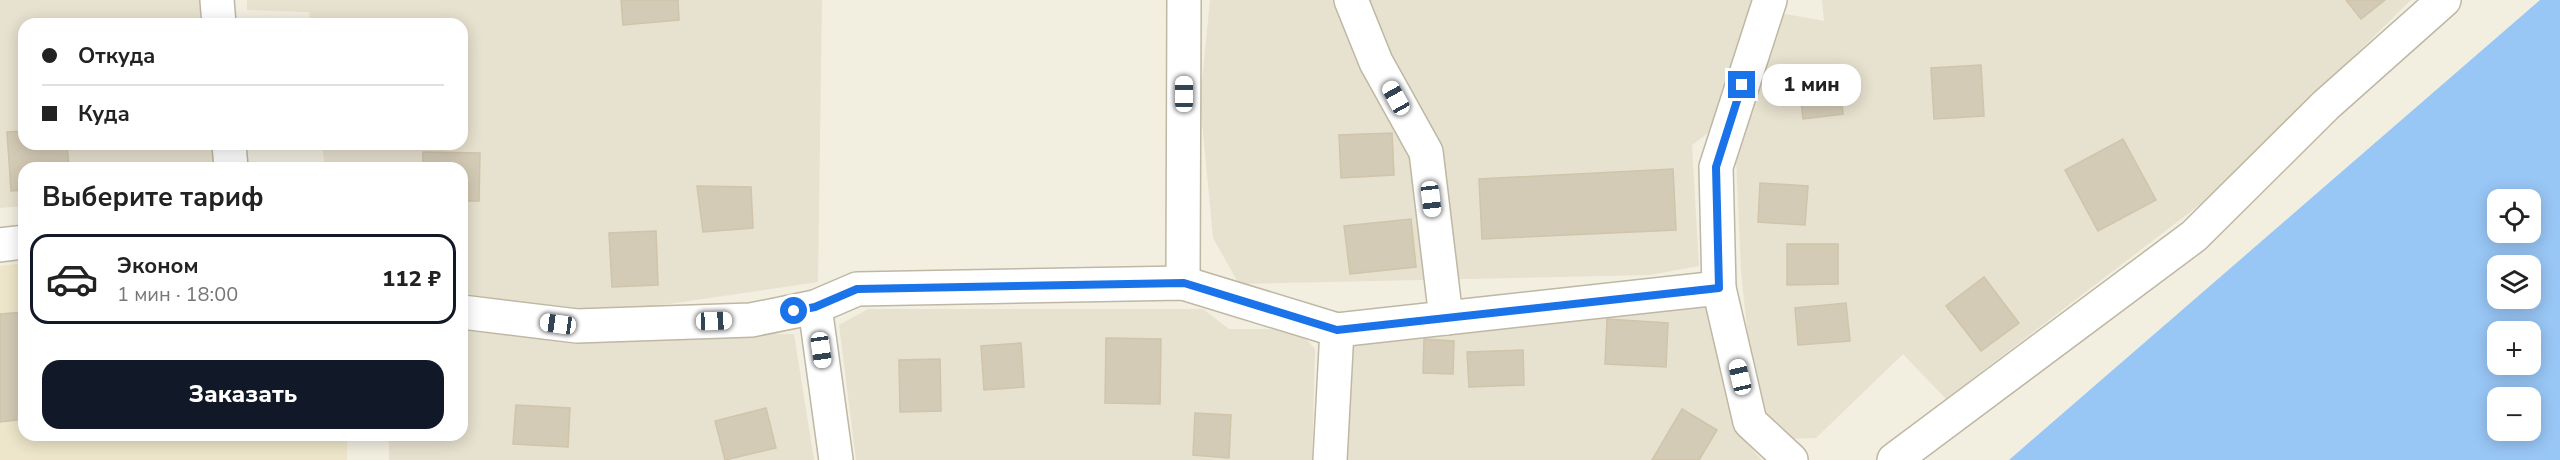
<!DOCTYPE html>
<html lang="ru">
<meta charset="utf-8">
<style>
:root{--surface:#fff;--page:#f2f2f2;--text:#222;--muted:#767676;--line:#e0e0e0;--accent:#111827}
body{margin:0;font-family:"Nunito Sans",sans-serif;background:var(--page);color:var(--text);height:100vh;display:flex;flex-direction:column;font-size:22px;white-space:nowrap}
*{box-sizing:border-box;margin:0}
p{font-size:20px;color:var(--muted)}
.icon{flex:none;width:33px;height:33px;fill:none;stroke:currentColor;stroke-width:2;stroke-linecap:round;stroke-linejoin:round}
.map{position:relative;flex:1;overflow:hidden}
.panel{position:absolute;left:18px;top:162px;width:450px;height:279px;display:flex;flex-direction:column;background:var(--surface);border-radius:18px;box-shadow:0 3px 15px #0003}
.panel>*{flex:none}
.top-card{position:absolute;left:18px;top:18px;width:450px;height:132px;border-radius:18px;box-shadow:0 3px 15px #0003;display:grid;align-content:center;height:132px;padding:0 24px;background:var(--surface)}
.fabs{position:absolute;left:2487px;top:189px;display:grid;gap:12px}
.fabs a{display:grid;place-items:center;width:54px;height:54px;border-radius:12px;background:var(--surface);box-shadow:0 3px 15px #0003;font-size:30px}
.end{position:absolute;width:27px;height:27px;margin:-14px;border:8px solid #1a73e8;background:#fff;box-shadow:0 0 0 3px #fff}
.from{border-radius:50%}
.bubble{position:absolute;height:42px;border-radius:18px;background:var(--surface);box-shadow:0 3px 15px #0003;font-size:20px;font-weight:800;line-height:42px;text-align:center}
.car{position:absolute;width:18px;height:36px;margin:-18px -9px;border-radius:8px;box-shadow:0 0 4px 2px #0007;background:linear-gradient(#fff 24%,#345 0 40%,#fff 0 76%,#345 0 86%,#fff 0)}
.top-card b{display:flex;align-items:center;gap:21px;height:57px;font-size:22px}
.top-card b+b{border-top:2px solid var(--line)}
.top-card i{width:15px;height:15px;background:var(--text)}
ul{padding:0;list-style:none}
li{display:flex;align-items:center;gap:18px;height:90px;margin:0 12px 9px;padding:0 12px;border:3px solid transparent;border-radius:18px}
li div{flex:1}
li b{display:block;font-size:22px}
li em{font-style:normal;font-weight:800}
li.active{border-color:var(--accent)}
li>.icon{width:54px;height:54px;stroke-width:1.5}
h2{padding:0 24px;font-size:27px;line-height:72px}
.action{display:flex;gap:12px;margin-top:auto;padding:12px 24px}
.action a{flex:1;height:69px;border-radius:18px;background:var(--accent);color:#fff;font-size:24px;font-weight:800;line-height:69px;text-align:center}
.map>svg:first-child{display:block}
.residential{fill:#e7e1cf}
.education{fill:#ede6ca}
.water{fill:#98c6f5;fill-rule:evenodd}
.building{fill:#d4cbb6;stroke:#d0c4a9;stroke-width:1.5}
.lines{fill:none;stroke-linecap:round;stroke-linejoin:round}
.street-casing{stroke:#beb7a4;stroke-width:36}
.street{stroke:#fff;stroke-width:33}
.route{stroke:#1a73e8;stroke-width:8}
</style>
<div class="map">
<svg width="2560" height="460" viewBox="0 0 2560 460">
<rect width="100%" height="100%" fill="#f2efe1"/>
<g class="residential">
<path d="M0,0H200L203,24H24V144H220L223,168H24V206L0,208Z"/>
<path d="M247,0H822L818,282L574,318L462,293V168H325L322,144H462V24H311L309,12L247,10Z"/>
<path d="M1210,0H1758L1720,124L1692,145L1699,266L1650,275L1239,284L1213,238L1200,101Z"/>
<path d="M1822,0H2411L2211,196L1946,399L1903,354L1816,438L1786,439L1754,396L1741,271L1736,158L1780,13L1824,21Z"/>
<path d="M1707,301L1737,433L1762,460H1344L1351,338Z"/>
<path d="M868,309H1203L1229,329H1297L1315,349L1312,460H856L839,325Z"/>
<path d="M462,329L794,334L814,460H389V435H462Z"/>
</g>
<path class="education" d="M24,263V435H347V460H0V266Z"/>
<path class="water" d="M2540,0H2560V460H2009ZM2498,200H2530V232H2498ZM2498,266H2530V298H2498ZM2498,332H2530V364H2498ZM2498,398H2530V430H2498Z"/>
<g class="building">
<path d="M621,0H678L679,20L623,25Z"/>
<path d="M2346,0H2385L2361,19Z"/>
<path d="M1981,65L1984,116L1934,119L1931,68Z"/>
<path d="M1839,71L1843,114L1803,119L1798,75Z"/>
<path d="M24,131V144H67L69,168H24V190L11,191L7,132Z"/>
<path d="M1392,133L1394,175L1341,178L1339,135Z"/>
<path d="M2123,139L2156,200L2098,231L2065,170Z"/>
<path d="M423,152L480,153L479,201H462V168H423Z"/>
<path d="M1673,169L1676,230L1482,239L1479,179Z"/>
<path d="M1760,183L1808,186L1805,225L1758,222Z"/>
<path d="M697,186L751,187L753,228L703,232Z"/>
<path d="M1411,219L1416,267L1350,274L1344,226Z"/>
<path d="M656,231L658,285L612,287L609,233Z"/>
<path d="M1787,244H1838V284L1787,285Z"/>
<path d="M1984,277L2019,323L1981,351L1946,306Z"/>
<path d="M1846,303L1850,341L1798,345L1795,308Z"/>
<path d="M24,312V419L0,422V314Z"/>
<path d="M1607,319L1668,323L1666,367L1605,364Z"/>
<path d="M1106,338L1161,339L1160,404L1105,403Z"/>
<path d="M1424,339L1454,341L1453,374L1423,373Z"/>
<path d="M1021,343L1024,387L984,390L981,346Z"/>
<path d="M1523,350L1524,385L1469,387L1467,352Z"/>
<path d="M940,359L941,411L900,412L899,360Z"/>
<path d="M516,405L570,408L568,447L513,444Z"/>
<path d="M766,408L776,448L725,460L715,421Z"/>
<path d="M1682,409L1717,430L1699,460H1652Z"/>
<path d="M1195,413L1231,415L1229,458L1193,455Z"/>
</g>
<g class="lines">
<defs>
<g id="street">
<path d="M217,0L219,24"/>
<path d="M1351,0L1376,62L1426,152L1446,318"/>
<path d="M1770,0L1716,167L1719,288L1750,422L1791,460"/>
<path d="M229,144L231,168"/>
<path d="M0,245L24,242"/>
<path d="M1183,283L1184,0"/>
<path d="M815,307L836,460"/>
<path d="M462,312L577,326L751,320L815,307L857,289L1183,283L1337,330L1719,288"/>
<path d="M1330,460L1337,330"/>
<path d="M1894,460L2194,236L2326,105L2444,0"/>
</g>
</defs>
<use href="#street" class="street-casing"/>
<use href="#street" class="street"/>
</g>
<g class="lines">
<path class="route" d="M794,311L815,307L857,289L1184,283L1337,330L1719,288L1716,167L1742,85"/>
</g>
</svg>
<div class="fabs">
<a><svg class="icon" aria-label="locate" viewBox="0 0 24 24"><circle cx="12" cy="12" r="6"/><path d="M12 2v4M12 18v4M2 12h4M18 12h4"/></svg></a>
<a><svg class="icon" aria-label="layers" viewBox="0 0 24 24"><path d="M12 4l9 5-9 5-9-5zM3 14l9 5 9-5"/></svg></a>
<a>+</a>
<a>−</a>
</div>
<i class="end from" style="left:794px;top:311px"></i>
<i class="end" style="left:1742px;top:85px"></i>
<div class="bubble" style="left:1762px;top:64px;width:99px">1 мин</div>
<i class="car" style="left:1184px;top:94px;rotate:0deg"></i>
<i class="car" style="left:1396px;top:98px;rotate:331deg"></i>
<i class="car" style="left:1431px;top:199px;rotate:173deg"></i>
<i class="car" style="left:714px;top:321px;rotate:88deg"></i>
<i class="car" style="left:558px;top:324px;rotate:278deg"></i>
<i class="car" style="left:821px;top:350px;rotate:172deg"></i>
<i class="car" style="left:1740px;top:377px;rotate:347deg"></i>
<div class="top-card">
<b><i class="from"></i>Откуда</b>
<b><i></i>Куда</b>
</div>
<section class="panel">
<h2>Выберите тариф</h2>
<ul>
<li class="active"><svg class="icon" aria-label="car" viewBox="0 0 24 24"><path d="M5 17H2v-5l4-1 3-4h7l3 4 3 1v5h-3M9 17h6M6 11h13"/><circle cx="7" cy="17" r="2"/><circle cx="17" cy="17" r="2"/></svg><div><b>Эконом</b><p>1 мин · 18:00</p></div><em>112 ₽</em></li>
</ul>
<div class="action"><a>Заказать</a></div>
</section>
</div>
